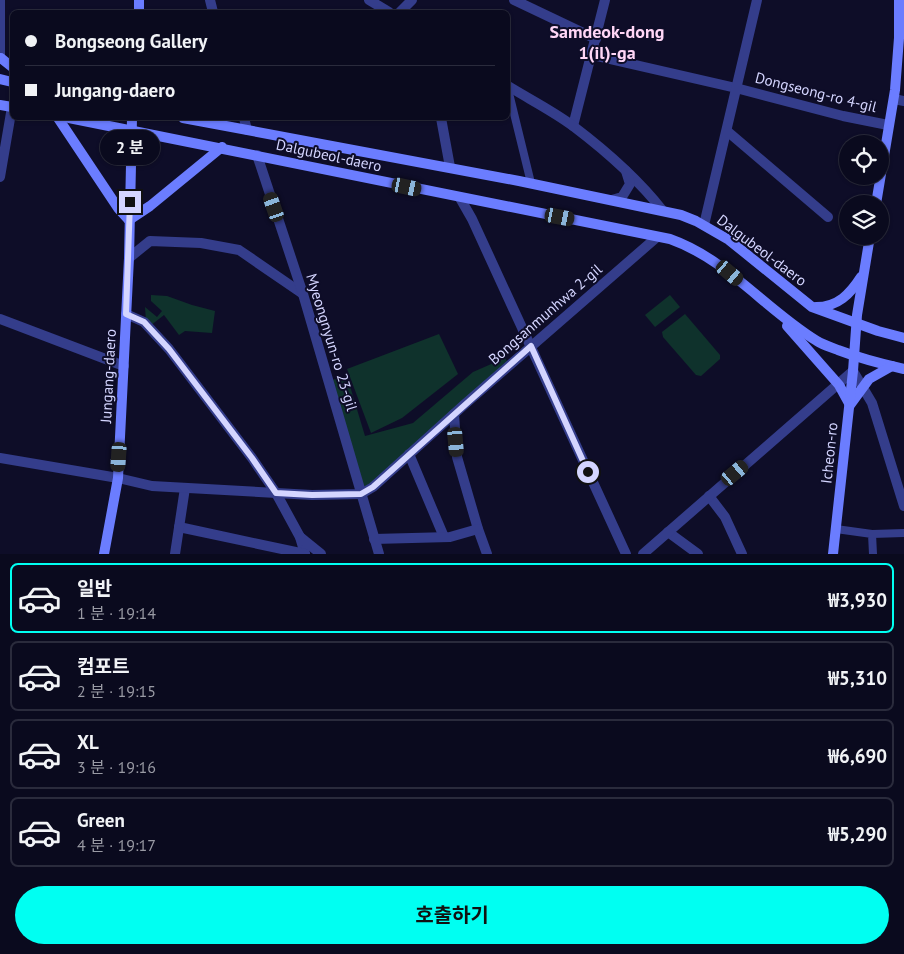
<!DOCTYPE html>
<html lang="ko">
<meta charset="utf-8">
<style>
:root{--surface:#0a0a1e;--page:#18182b;--text:#f1f3f6;--muted:#999aa4;--line:#2a2b3c;--accent:#00fff2}
body{margin:0;font-family:"PT Sans","Noto Sans KR",sans-serif;background:var(--page);color:var(--text);height:100vh;display:flex;flex-direction:column;font-size:19px;white-space:nowrap}
*{box-sizing:border-box;margin:0}
p{font-size:16px;color:var(--muted)}
.icon{flex:none;width:28px;height:28px;fill:none;stroke:currentColor;stroke-width:2;stroke-linecap:round;stroke-linejoin:round}
.map{position:relative;height:554px;overflow:hidden}
.drawer{display:flex;flex-direction:column;background:var(--surface);flex:1}
.drawer>*{flex:none}
.guide{position:absolute;left:10px;top:10px;width:500px;height:110px;border-radius:8px;box-shadow:0 1px 4px #0004,0 0 0 1px var(--line);display:grid;align-content:center;height:110px;padding:0 15px;background:var(--surface)}
.tools{position:absolute;left:839px;top:135px;display:grid;gap:10px}
.tools a{display:grid;place-items:center;width:50px;height:50px;border-radius:50%;background:var(--surface);box-shadow:0 1px 4px #0004,0 0 0 1px var(--line);font-size:25px}
.end{position:absolute;width:22px;height:22px;margin:-11px;border:6px solid #d4d5ff;background:#111;box-shadow:0 0 0 2px #111}
.from{border-radius:50%}
.bubble{position:absolute;height:35px;border-radius:18px;background:var(--surface);box-shadow:0 1px 4px #0004,0 0 0 1px var(--line);font-size:16px;font-weight:700;line-height:35px;text-align:center}
.car{position:absolute;width:15px;height:30px;margin:-15px -8px;border-radius:6px;box-shadow:0 0 4px 1px #0007;background:linear-gradient(#222 24%,#8ab4d8 0 40%,#222 0 76%,#8ab4d8 0 86%,#222 0)}
.guide b{display:flex;align-items:center;gap:18px;height:48px;font-size:19px}
.guide b+b{border-top:1px solid var(--line)}
.guide i{width:12px;height:12px;background:var(--text)}
ul{padding:9px 0 0;list-style:none}
li{display:flex;align-items:center;gap:15px;height:70px;margin:0 10px 8px;padding:0 5px;border:2px solid var(--line);border-radius:8px}
li div{flex:1}
li b{display:block;font-size:19px}
li em{font-style:normal;font-weight:700}
li.on{border-color:var(--accent)}
li>.icon{width:45px;height:45px;stroke-width:1.5}
.primary-button{display:flex;gap:10px;margin-top:auto;padding:10px 15px}
.primary-button a{flex:1;height:58px;border-radius:30px;background:var(--accent);color:#111;font-size:20px;font-weight:700;line-height:58px;text-align:center}
.map>svg:first-child{display:block}
.green{fill:#0f322c}
.lines{fill:none;stroke-linecap:round;stroke-linejoin:round}
.pedestrian{stroke:#343d8b;stroke-width:8}
.minor{stroke:#343d8b;stroke-width:10}
.tertiary{stroke:#343d8b;stroke-width:10}
.secondary{stroke:#6b7dff;stroke-width:10}
.route{stroke:#d4d5ff;stroke-width:6}
.labels{text-anchor:middle;dominant-baseline:central;stroke-width:4;stroke-linejoin:round;paint-order:stroke}
.street-label{font-size:15px;fill:#d4d5ff;stroke:#0e0d28}
.quarter-label{font-size:18px;font-weight:bold;fill:#ffd6f6;stroke:#0e0d28}
</style>
<div class="map">
<svg width="904" height="554" viewBox="0 0 904 554">
<rect width="100%" height="100%" fill="#0e0d28"/>
<g class="green">
<path d="M151,295L167,296L192,305L215,311L212,333L185,331L179,335L164,315L150,326L146,321L145,307L157,317L162,311L151,301Z"/>
<path d="M670,295L680,307L655,327L645,315Z"/>
<path d="M685,314L720,355V359L701,376L696,375L663,337L662,332Z"/>
<path d="M439,334L458,374L402,418L371,433L347,369Z"/>
<path d="M505,358L509,364L361,494L328,381L347,376L365,436L413,423L473,372Z"/>
</g>
<g class="lines">
<g class="pedestrian">
<path d="M508,89L531,183"/>
<path d="M836,529L872,534L873,554"/>
<path d="M872,534L904,533"/>
</g>
<g class="minor">
<path d="M210,0L213,12"/>
<path d="M514,0L596,39"/>
<path d="M400,12L412,0"/>
<path d="M592,55L736,88L843,116L888,125"/>
<path d="M894,99L904,101"/>
<path d="M244,118L247,130"/>
<path d="M441,118L450,167"/>
<path d="M573,126L605,0"/>
<path d="M727,131L828,217"/>
<path d="M0,177L12,107"/>
<path d="M460,198L472,219L626,554"/>
<path d="M704,225L757,0"/>
<path d="M129,258L150,241L201,243L239,250L303,294"/>
<path d="M126,314L144,322L169,349L252,458L276,493L300,537L305,554"/>
<path d="M0,319L124,366"/>
<path d="M454,414L457,457L478,529L487,554"/>
<path d="M409,454L444,537"/>
<path d="M0,458L118,478"/>
<path d="M709,496L725,517L742,554"/>
<path d="M179,527L305,554"/>
<path d="M668,532L698,554"/>
<path d="M300,537L321,554"/>
<path d="M374,539L450,537L478,529"/>
<path d="M175,554L185,488"/>
<path d="M643,554L853,371"/>
</g>
<g class="tertiary">
<path d="M369,0L389,12"/>
<path d="M0,59V0"/>
<path d="M508,86C529,99 553,111 573,126C606,151 638,179 663,211"/>
<path d="M257,155L303,294L379,554"/>
<path d="M612,200L622,197L630,184L626,171"/>
<path d="M853,371L872,403L904,506"/>
<path d="M118,478L152,486L312,495L361,494L373,487L465,404L657,237"/>
</g>
<g class="secondary">
<path d="M139,12V0"/>
<path d="M1,58L12,67"/>
<path d="M0,79L12,82"/>
<path d="M0,105L12,107"/>
<path d="M58,118L118,208L129,220"/>
<path d="M69,118L670,239C727,259 766,310 817,341C823,345 831,347 838,350C859,358 882,364 904,369"/>
<path d="M183,118L519,181L681,215L696,221L729,240L812,307L878,331L904,338"/>
<path d="M876,204L895,90L899,38V0"/>
<path d="M129,220L150,206L222,147"/>
<path d="M816,307C838,307 850,294 861,277"/>
<path d="M787,326L839,385L850,405L869,379L892,366"/>
<path d="M104,554L118,478L119,457L129,258L132,118"/>
<path d="M833,554L853,371L857,315L870,236"/>
</g>
</g>
<g class="lines">
<path class="route" d="M130,202L126,314L144,322L169,349L252,458L276,493L312,495L361,494L373,487L531,346L588,472"/>
</g>
<g class="labels">
<g class="street-label">
<text transform="translate(816 92) rotate(14)">Dongseong-ro 4-gil</text>
<text transform="translate(329 155) rotate(12)">Dalgubeol-daero</text>
<text transform="translate(762 250) rotate(37)">Dalgubeol-daero</text>
<text transform="translate(545 314) rotate(-41)">Bongsanmunhwa 2-gil</text>
<text transform="translate(332 342) rotate(73)">Myeongnyun-ro 23-gil</text>
<text transform="translate(108 376) rotate(-87)">Jungang-daero</text>
<text transform="translate(829 453) rotate(-84)">Icheon-ro</text>
</g>
<g class="quarter-label">
<text x="607" y="31">Samdeok-dong<tspan x="607" dy="21">1(il)-ga</tspan></text>
</g>
</g>
</svg>
<div class="tools">
<a><svg class="icon" aria-label="locate" viewBox="0 0 24 24"><circle cx="12" cy="12" r="6"/><path d="M12 2v4M12 18v4M2 12h4M18 12h4"/></svg></a>
<a><svg class="icon" aria-label="layers" viewBox="0 0 24 24"><path d="M12 4l9 5-9 5-9-5zM3 14l9 5 9-5"/></svg></a>
</div>
<i class="end from" style="left:588px;top:472px"></i>
<i class="end" style="left:130px;top:202px"></i>
<div class="bubble" style="left:100px;top:130px;width:60px">2 분</div>
<i class="car" style="left:407px;top:187px;rotate:102deg"></i>
<i class="car" style="left:274px;top:207px;rotate:341deg"></i>
<i class="car" style="left:560px;top:217px;rotate:101deg"></i>
<i class="car" style="left:730px;top:273px;rotate:130deg"></i>
<i class="car" style="left:456px;top:442px;rotate:175deg"></i>
<i class="car" style="left:119px;top:457px;rotate:184deg"></i>
<i class="car" style="left:735px;top:473px;rotate:50deg"></i>
<div class="guide">
<b><i class="from"></i>Bongseong Gallery</b>
<b><i></i>Jungang-daero</b>
</div>
</div>
<section class="drawer">
<ul>
<li class="on"><svg class="icon" aria-label="car" viewBox="0 0 24 24"><path d="M5 17H2v-5l4-1 3-4h7l3 4 3 1v5h-3M9 17h6M6 11h13"/><circle cx="7" cy="17" r="2"/><circle cx="17" cy="17" r="2"/></svg><div><b>일반</b><p>1 분 · 19:14</p></div><em>₩3,930</em></li>
<li><svg class="icon" aria-label="car" viewBox="0 0 24 24"><path d="M5 17H2v-5l4-1 3-4h7l3 4 3 1v5h-3M9 17h6M6 11h13"/><circle cx="7" cy="17" r="2"/><circle cx="17" cy="17" r="2"/></svg><div><b>컴포트</b><p>2 분 · 19:15</p></div><em>₩5,310</em></li>
<li><svg class="icon" aria-label="car" viewBox="0 0 24 24"><path d="M5 17H2v-5l4-1 3-4h7l3 4 3 1v5h-3M9 17h6M6 11h13"/><circle cx="7" cy="17" r="2"/><circle cx="17" cy="17" r="2"/></svg><div><b>XL</b><p>3 분 · 19:16</p></div><em>₩6,690</em></li>
<li><svg class="icon" aria-label="car" viewBox="0 0 24 24"><path d="M5 17H2v-5l4-1 3-4h7l3 4 3 1v5h-3M9 17h6M6 11h13"/><circle cx="7" cy="17" r="2"/><circle cx="17" cy="17" r="2"/></svg><div><b>Green</b><p>4 분 · 19:17</p></div><em>₩5,290</em></li>
</ul>
<div class="primary-button"><a>호출하기</a></div>
</section>
